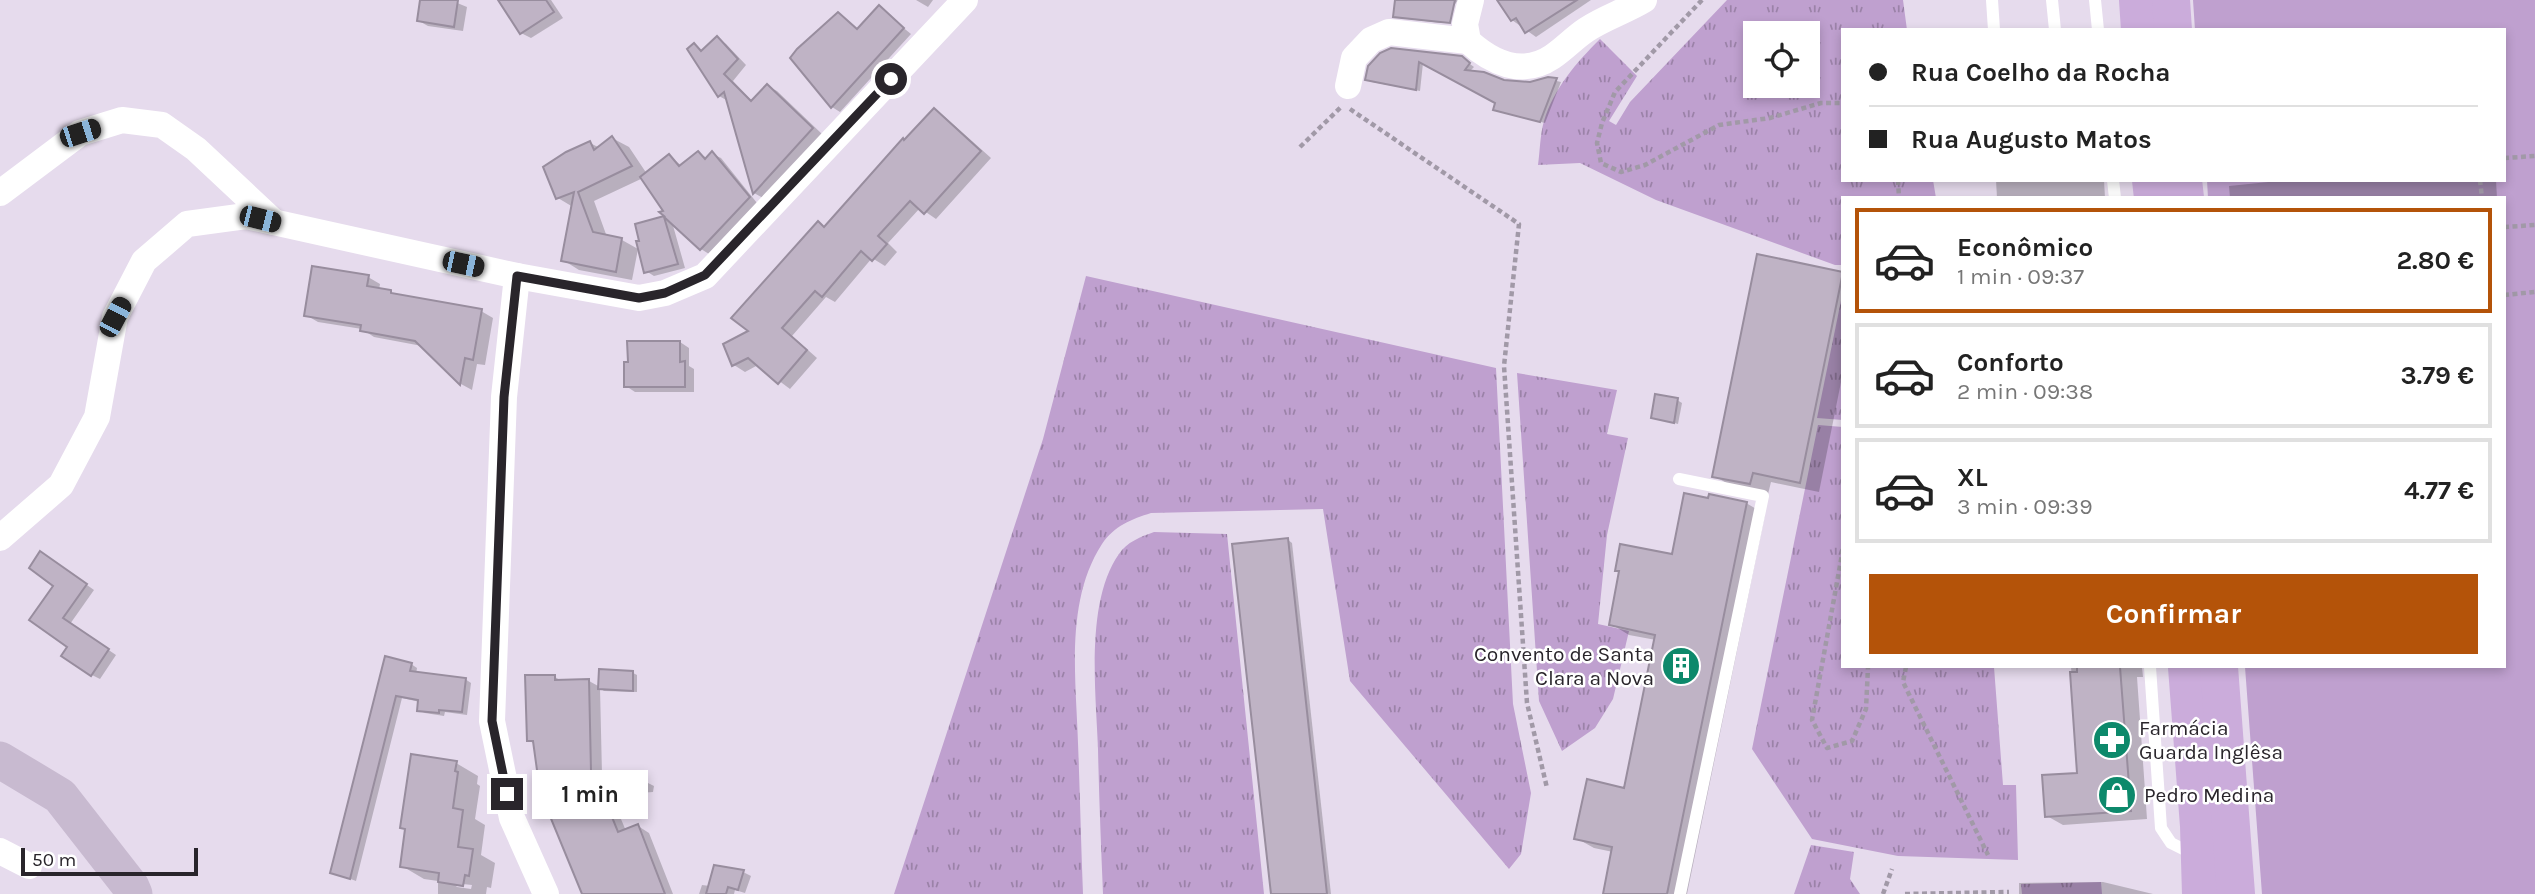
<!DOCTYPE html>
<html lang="pt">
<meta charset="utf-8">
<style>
:root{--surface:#fff;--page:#f2f2f2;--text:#222;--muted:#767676;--line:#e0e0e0;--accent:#b45309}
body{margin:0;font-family:Karla,sans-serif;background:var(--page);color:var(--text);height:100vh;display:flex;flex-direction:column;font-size:26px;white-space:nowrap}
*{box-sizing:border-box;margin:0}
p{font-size:23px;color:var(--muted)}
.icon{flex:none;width:38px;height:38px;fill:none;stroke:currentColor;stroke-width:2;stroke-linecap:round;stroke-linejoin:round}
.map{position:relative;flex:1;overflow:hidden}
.details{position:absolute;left:1841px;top:196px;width:665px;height:472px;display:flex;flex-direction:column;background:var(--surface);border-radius:0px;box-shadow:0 4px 10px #0003}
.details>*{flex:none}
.top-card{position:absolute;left:1841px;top:28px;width:665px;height:154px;border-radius:0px;box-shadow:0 4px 10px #0003;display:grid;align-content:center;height:154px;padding:0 28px;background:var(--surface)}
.tools{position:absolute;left:1743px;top:21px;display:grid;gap:14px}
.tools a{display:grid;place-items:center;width:77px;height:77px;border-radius:0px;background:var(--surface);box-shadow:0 4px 10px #0003;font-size:35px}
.scale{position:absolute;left:21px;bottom:18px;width:177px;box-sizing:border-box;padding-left:7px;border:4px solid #29252b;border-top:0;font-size:19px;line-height:24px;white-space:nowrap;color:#29252b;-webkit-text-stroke:5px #fff;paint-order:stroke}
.end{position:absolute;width:32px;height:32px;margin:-16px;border:9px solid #29252b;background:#fff;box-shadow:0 0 0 4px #fff}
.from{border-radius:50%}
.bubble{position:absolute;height:49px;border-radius:0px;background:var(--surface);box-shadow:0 4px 10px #0003;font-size:23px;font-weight:700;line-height:49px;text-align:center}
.car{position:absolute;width:21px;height:42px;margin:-21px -10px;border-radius:9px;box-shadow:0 0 5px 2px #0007;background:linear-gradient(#222 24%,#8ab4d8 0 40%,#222 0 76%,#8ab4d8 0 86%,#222 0)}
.top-card b{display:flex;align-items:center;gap:24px;height:66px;font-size:26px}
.top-card b+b{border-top:2px solid var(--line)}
.top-card i{width:18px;height:18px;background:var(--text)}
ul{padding:12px 0 0;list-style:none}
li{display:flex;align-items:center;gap:21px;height:105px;margin:0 14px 10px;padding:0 14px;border:4px solid var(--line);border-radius:0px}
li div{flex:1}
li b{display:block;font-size:26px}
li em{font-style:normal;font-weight:700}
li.active{border-color:var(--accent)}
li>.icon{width:63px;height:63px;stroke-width:1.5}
.primary-button{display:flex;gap:14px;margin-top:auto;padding:14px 28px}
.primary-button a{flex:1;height:80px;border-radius:0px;background:var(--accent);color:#fff;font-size:28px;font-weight:700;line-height:80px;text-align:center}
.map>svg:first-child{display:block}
.grass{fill:url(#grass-tufts);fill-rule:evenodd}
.park{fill:#bfa0cf}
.shadow{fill:#0003;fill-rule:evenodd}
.building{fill:#bfb3c5;stroke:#988d9e;stroke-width:2}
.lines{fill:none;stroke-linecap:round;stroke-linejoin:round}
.path{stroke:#a199a7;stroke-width:4.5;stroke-dasharray:5 3.5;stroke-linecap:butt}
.lane{stroke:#fff;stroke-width:12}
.street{stroke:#fff;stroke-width:26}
.secondary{stroke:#c8bad0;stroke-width:37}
.primary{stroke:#cbacdb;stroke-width:38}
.route{stroke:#29252b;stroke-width:9}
.labels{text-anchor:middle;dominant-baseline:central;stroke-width:5;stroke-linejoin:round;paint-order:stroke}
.poi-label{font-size:21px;fill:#29252b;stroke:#fff;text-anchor:start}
</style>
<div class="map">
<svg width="2535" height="894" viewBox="0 0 2535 894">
<defs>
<pattern id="grass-tufts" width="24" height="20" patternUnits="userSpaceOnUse" patternTransform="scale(1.75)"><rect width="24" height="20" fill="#bfa0cf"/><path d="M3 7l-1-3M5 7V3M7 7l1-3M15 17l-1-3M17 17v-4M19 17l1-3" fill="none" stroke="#9b82a8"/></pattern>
</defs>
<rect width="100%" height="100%" fill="#e6dbed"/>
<g class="grass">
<path d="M1727,0H1903L1907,30H1843V180H1933L1936,198H1843V265H1835L1656,200L1580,163L1538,165C1540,151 1540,135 1544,121C1554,88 1576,63 1600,39L1637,76L1609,121L1616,125L1630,102ZM1755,33H1808V86H1755Z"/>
<path d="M1086,276L1496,368L1513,704L1531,793L1521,854L1509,869L1350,681L1323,509L1151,513C1132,519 1114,526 1102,544C1065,601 1076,679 1078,743C1080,794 1081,844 1083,894H894L1043,439Z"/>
<path d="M1843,291V420L1817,418Z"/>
<path d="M1517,373L1617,390L1607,434L1628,438L1607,535L1598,624L1629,631L1613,699L1595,728L1562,751L1539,701Z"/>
<path d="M1818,425L1843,427V667H1994L2003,785H2016L2018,860L1898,856L1812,839L1752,749Z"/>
<path d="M1154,532L1227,534L1264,894H1103C1101,846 1099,797 1098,749C1096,693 1085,602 1119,554C1127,542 1140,537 1154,532Z"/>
<path d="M1811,845L1854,852L1850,879L1860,894H1794Z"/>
<path d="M2101,882L2102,894H2022L2021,884Z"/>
</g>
<path class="park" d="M2193,0H2535V894H2262L2245,667H2504V198H2208L2207,180H2504V30H2195Z"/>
<g class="shadow">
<path d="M422,0H450L467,7L463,31L428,26L419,21Z"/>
<path d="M500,0H551L563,18L531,38L521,33Z"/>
<path d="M916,0H933L928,7Z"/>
<path d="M1397,0H1458L1441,23L1399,18L1395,16Z"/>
<path d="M1503,0H1591L1536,37L1512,20Z"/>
<path d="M879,8L911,34L840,112L832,107L839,14L859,30Z"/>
<path d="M717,38L726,44L746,65L733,81L753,102L767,86L777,91L822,134L763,198L754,193L728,101L719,96L694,46L703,51Z"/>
<path d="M1381,55L1466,61L1474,67L1469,72L1504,82L1530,83L1548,79L1561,82L1545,123L1500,112L1495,110L1497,103L1423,63L1420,91L1372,82L1367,80Z"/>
<path d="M934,110L945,117L991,158L936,219L920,208L888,243L897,252L885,266L872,258L835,302L826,297L792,336L817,358L790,389L758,365L745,372L734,365L751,331L818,223L826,228Z"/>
<path d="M612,138L629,147L647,174L669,156L682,166L698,153L707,158L712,154L721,158L757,203L709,254L701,249L672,222L685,268L654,276L646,271L637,225L667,217L643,178L594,201L607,237L622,240L638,249L632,280L579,270L563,260L573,207L558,198L590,143L600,148Z"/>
<path d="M1996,180H2104L2105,198H1997Z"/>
<path d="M2288,180H2496L2497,198H2230L2229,186Z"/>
<path d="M1759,256L1843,274V372L1819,492L1771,482L1768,494L1732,486L1714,476Z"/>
<path d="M368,277L380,284L379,290L396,296L481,311L493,318L485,365L477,364L472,390L461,384L422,346L374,337L362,329L318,322L306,315Z"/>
<path d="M680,342L689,348V366L694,369V392H635L626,386Z"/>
<path d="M1677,400L1682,403L1678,424L1653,417Z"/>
<path d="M1746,503L1765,514L1687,894H1604L1613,852L1594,848L1576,838L1625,790L1656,640L1629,635L1611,624L1673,556Z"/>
<path d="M1288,540L1292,543L1331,894H1273Z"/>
<path d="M49,558L94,590L70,624L116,655L100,679L92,675L70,646L31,619L56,585Z"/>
<path d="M387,658L411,664L417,668L416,674L465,679L471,683L467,715L445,712L444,716L425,713L419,710L420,702L402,698L356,881L332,872Z"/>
<path d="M2071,667H2142L2143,677H2137L2147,819L2063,825L2047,816L2079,774Z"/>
<path d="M633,673L637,675V692L604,691L600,688L602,774L642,780L654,786L653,792L611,795L626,831L638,826L649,833L673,894H583L535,744L528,740L555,677L563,682L589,681L600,687Z"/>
<path d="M456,763L478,776L477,784L480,786L475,819L485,825L481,855L495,863L491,888L487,887L486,894H438V881L424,879L402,866L407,830L402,827ZM453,883L472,885L471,889L457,887Z"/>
<path d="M743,872L751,876L745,893L735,890L734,894H699L702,885L710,886Z"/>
<path d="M2103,882L2153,894H2019V883Z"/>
</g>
<g class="building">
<path d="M420,0H458L454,27L417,21Z"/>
<path d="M498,0H546L554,12L520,34Z"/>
<path d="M1395,0H1455L1450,23L1393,17Z"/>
<path d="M1497,0H1577L1525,33L1516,18L1511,21Z"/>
<path d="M879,5L904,28L831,108L790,58L797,49L838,12L857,29Z"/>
<path d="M717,36L738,59L724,74L751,101L767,84L813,128L753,194L724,92L718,97L687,49L694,43L701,51Z"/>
<path d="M1391,48L1462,56L1470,63L1465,70L1484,72L1504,80L1530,82L1548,77L1557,78L1540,122L1493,110L1495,103L1419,62L1416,90L1365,80L1368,66L1380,53Z"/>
<path d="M934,108L981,151L924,214L910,201L878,236L887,244L872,261L861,251L822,297L815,291L782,328L807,350L778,384L748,358L732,366L723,344L748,331L731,318L818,221L824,227L903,138L904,140Z"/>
<path d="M612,136L632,166L578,192L593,232L622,238L616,272L561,261L574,192L556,199L543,167L566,152L590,141L594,150Z"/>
<path d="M698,151L705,159L712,151L750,197L700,250L664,217L678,264L644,273L636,241H639L635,224L664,216L659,212L663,211L640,177L669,154L679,166Z"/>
<path d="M1757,254L1843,272L1800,483L1753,473L1750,484L1712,477Z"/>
<path d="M312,266L369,275L367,286L391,290V293L482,309L473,360L465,358L460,385L415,341L360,331L361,325L304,316Z"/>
<path d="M627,341H680V362L685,361V387H624V362H628Z"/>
<path d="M1655,394L1678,398L1674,423L1651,418Z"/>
<path d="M1684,493L1708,498L1709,494L1747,502L1667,894H1603L1612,847L1574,839L1587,779L1624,788L1655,635L1609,625L1619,571H1615L1620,544L1672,554Z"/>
<path d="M1288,538L1327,894H1271L1232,544Z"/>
<path d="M40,551L87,584L63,618L109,649L91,676L61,656L67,647L29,620L53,586L29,568Z"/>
<path d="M385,656L412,663L410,671L466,678L462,712L439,710V713L417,711L418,700L396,696L350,879L330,873Z"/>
<path d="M2077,667H2120L2131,811L2045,817L2042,775L2077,773L2070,672H2077Z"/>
<path d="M599,669L633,671V691L598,689Z"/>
<path d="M525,675H555V680L589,679L591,771L643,778V787L601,790L618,832L638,824L665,894H582L540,792L533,741H527Z"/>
<path d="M411,754L457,761L455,771L458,772L453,808L463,810L458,847L473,849L469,876L465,875L463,886L438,882L439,873L400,867L405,829L400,828Z"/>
<path d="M714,865L744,870L738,890L728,887L726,894H706Z"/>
</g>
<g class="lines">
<g class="path">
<path d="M1702,0L1615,92L1602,123L1597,143L1601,163L1621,172L1645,165L1719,125L1770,118L1821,103H1843"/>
<path d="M1350,109L1519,224L1504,366L1527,703L1547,788"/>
<path d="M1300,147L1341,107"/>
<path d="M2504,158L2535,156"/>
<path d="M1898,180L1899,198"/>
<path d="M2480,180L2482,198"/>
<path d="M2504,227L2535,225"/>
<path d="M2504,295L2535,292"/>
<path d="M1843,549L1812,720L1827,748L1852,741L1866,709L1868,667"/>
<path d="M1906,667L1903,682L1988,855"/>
<path d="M1883,894L1892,869"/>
<path d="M1905,894L2009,892"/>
</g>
<g class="lane">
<path d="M1992,0L1994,30"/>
<path d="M2052,0L2055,30"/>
<path d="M2095,0L2098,30"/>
<path d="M2113,180L2115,198"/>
<path d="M1679,479L1763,496L1680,894"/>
<path d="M2150,667L2161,828L2171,843L2195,855"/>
</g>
<g class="street">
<path d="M1471,0L1465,24L1468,41C1491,62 1522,77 1552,57C1564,49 1574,38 1586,30C1604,18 1626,11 1644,0"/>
<path d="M1348,86L1354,58L1371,40L1389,32L1468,41"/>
<path d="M0,193L80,133L122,120L162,125L196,149L274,222"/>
<path d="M517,276L504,397L492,721L512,818L546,894"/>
<path d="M0,538L61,485L97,417L115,317L144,261L187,224L246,216L517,276L639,298L665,293L705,276L965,0"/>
<path d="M0,851L29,866"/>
</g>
<path class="secondary" d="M0,760L60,796L131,887L134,894"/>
<g class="primary">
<path d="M2138,0L2140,30"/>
<path d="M2171,0L2173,30"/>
<path d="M2151,180L2153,198"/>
<path d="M2183,180L2185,198"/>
<path d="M2187,667L2199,826L2201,894"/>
<path d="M2219,667L2236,894"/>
</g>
</g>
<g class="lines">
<path class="route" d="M507,794L492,721L504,397L517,276L639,298L665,293L705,275L891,79"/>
</g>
<defs>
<symbol id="building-disc" viewBox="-11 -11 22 22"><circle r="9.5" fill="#0d896b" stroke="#fff"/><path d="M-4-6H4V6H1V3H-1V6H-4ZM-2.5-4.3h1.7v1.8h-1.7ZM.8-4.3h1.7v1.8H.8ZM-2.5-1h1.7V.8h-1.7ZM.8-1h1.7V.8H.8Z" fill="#fff"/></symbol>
<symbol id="pharmacy-disc" viewBox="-11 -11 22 22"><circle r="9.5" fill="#0d896b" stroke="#fff"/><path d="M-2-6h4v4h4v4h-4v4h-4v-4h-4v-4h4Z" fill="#fff"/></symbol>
<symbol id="shop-disc" viewBox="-11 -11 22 22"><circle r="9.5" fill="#0d896b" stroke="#fff"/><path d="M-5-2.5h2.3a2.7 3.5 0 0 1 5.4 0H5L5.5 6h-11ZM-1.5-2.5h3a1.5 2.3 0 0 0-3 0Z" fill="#fff"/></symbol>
</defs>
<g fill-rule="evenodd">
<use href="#building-disc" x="1659" y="644" width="44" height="44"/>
<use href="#pharmacy-disc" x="2090" y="718" width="44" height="44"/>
<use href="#shop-disc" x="2095" y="773" width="44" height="44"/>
</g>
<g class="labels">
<g class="poi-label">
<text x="1654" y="654" text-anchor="end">Convento de Santa<tspan x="1654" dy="24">Clara a Nova</tspan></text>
<text x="2139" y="728">Farmácia<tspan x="2139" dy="24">Guarda Inglêsa</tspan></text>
<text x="2144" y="795">Pedro Medina</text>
</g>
</g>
</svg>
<div class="tools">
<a><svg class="icon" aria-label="locate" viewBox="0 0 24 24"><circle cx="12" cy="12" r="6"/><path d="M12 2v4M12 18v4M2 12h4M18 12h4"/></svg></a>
</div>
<div class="scale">50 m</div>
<i class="end from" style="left:891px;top:79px"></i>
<i class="end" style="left:507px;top:794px"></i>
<div class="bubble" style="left:532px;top:770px;width:116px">1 min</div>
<i class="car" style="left:80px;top:133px;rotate:72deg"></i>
<i class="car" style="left:260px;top:219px;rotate:104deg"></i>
<i class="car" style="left:463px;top:264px;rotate:102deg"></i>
<i class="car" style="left:115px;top:317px;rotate:28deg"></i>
<div class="top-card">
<b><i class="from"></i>Rua Coelho da Rocha</b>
<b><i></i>Rua Augusto Matos</b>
</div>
<section class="details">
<ul>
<li class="active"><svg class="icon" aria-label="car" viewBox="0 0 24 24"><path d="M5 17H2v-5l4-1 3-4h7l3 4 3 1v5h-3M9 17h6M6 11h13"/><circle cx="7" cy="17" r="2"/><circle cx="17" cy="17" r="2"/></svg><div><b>Econômico</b><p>1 min · 09:37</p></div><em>2.80 €</em></li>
<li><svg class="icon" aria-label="car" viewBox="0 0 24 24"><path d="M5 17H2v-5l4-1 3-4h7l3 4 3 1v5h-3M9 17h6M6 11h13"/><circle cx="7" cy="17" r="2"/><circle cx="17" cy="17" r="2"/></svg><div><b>Conforto</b><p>2 min · 09:38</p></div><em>3.79 €</em></li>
<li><svg class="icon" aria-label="car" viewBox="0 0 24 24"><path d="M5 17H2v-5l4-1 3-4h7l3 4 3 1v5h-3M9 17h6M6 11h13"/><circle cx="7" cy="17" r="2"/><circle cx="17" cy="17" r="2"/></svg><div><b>XL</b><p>3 min · 09:39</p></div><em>4.77 €</em></li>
</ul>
<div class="primary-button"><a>Confirmar</a></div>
</section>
</div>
